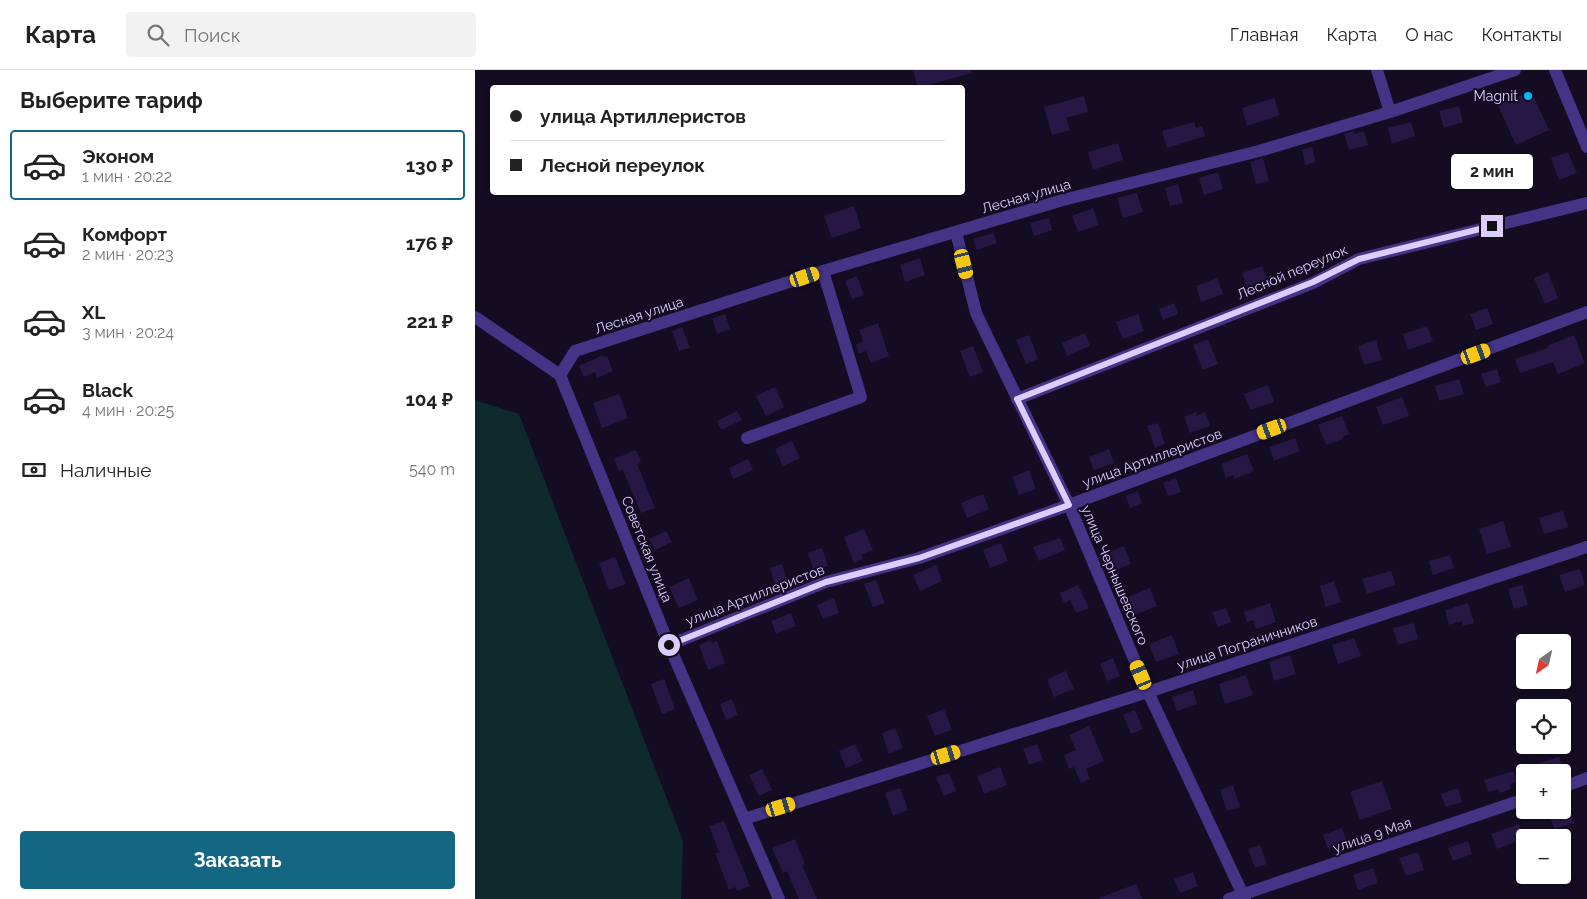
<!DOCTYPE html>
<html lang="ru">
<meta charset="utf-8">
<style>
:root{--surface:#fff;--page:#f2f2f2;--text:#222;--muted:#767676;--line:#e0e0e0;--accent:#136783}
body{margin:0;font-family:Raleway,sans-serif;background:var(--page);color:var(--text);height:100vh;display:flex;flex-direction:column;font-size:19px;white-space:nowrap}
*{box-sizing:border-box;margin:0}
p{font-size:16px;color:var(--muted)}
.icon{flex:none;width:28px;height:28px;fill:none;stroke:currentColor;stroke-width:2;stroke-linecap:round;stroke-linejoin:round}
.map{position:relative;flex:1;overflow:hidden}
.sheet{display:flex;flex-direction:column;background:var(--surface);width:475px}
.sheet>*{flex:none}
.guide{position:absolute;left:15px;top:15px;width:475px;height:110px;border-radius:5px;box-shadow:0 1px 4px #0004;display:grid;align-content:center;height:110px;padding:0 20px;background:var(--surface)}
.needle{width:32px;rotate:214deg}
.controls{position:absolute;left:1041px;top:564px;display:grid;gap:10px}
.controls a{display:grid;place-items:center;width:55px;height:55px;border-radius:5px;background:var(--surface);box-shadow:0 1px 4px #0004;font-size:25px}
.end{position:absolute;width:22px;height:22px;margin:-11px;border:6px solid #dbceff;background:#111;box-shadow:0 0 0 2px #111}
.from{border-radius:50%}
.bubble{position:absolute;height:35px;border-radius:5px;background:var(--surface);box-shadow:0 1px 4px #0004;font-size:16px;font-weight:700;line-height:35px;text-align:center}
.car{position:absolute;width:15px;height:30px;margin:-15px -8px;border-radius:6px;box-shadow:0 0 4px 1px #0007;background:linear-gradient(#f5c518 24%,#345 0 40%,#f5c518 0 76%,#345 0 86%,#f5c518 0)}
.guide b{display:flex;align-items:center;gap:18px;height:48px;font-size:19px}
.guide b+b{border-top:1px solid var(--line)}
.guide i{width:12px;height:12px;background:var(--text)}
ul{padding:0;list-style:none}
li{display:flex;align-items:center;gap:15px;height:70px;margin:0 10px 8px;padding:0 10px;border:2px solid transparent;border-radius:5px}
li div{flex:1}
li b{display:block;font-size:19px}
li em{font-style:normal;font-weight:700}
li.current{border-color:var(--accent)}
li>.icon{width:45px;height:45px;stroke-width:1.5}
h2{padding:0 20px;font-size:22px;line-height:60px}
.pay{display:flex;align-items:center;gap:12px;height:55px;padding:0 20px;font-size:19px}
.pay p{margin-inline-start:auto}
.action{display:flex;gap:10px;margin-top:auto;padding:10px 20px}
.action a{flex:1;height:58px;border-radius:5px;background:var(--accent);color:#fff;font-size:20px;font-weight:700;line-height:58px;text-align:center}
header{display:flex;align-items:center;gap:30px;box-sizing:border-box;height:70px;padding:0 25px;background:var(--surface);border-bottom:1px solid var(--line)}
header strong{font-size:24px}
nav{display:flex;gap:28px;margin-inline-start:auto;font-size:18px}
.search{width:350px;height:45px;background:var(--page);display:flex;align-items:center;gap:12px;box-sizing:border-box;padding:0 18px;border-radius:5px;color:var(--muted);font-size:19px}
main{display:flex;flex:1;min-height:0}
.map>svg:first-child{display:block}
.green{fill:#0f2a2d}
.building{fill:#271745}
.lines{fill:none;stroke-linecap:round;stroke-linejoin:round}
.minor{stroke:#433485;stroke-width:12}
.route{stroke:#dbceff;stroke-width:6}
.poi-dot{fill:#00bbf9;stroke:#130c23;stroke-width:2}
.labels{text-anchor:middle;dominant-baseline:central;stroke-width:4;stroke-linejoin:round;paint-order:stroke}
.poi-label{font-size:14px;fill:#dbceff;stroke:#130c23;text-anchor:end}
.street-label{font-size:14px;fill:#dbceff;stroke:#130c23}
</style>
<header>
<strong>Карта</strong>
<div class="search"><svg class="icon" aria-label="search" viewBox="0 0 24 24"><circle cx="10" cy="10" r="6"/><path d="M15 15l6 6"/></svg>Поиск</div>
<nav><a>Главная</a><a>Карта</a><a>О нас</a><a>Контакты</a></nav>
</header>
<main>
<section class="sheet">
<h2>Выберите тариф</h2>
<ul>
<li class="current"><svg class="icon" aria-label="car" viewBox="0 0 24 24"><path d="M5 17H2v-5l4-1 3-4h7l3 4 3 1v5h-3M9 17h6M6 11h13"/><circle cx="7" cy="17" r="2"/><circle cx="17" cy="17" r="2"/></svg><div><b>Эконом</b><p>1 мин · 20:22</p></div><em>130 ₽</em></li>
<li><svg class="icon" aria-label="car" viewBox="0 0 24 24"><path d="M5 17H2v-5l4-1 3-4h7l3 4 3 1v5h-3M9 17h6M6 11h13"/><circle cx="7" cy="17" r="2"/><circle cx="17" cy="17" r="2"/></svg><div><b>Комфорт</b><p>2 мин · 20:23</p></div><em>176 ₽</em></li>
<li><svg class="icon" aria-label="car" viewBox="0 0 24 24"><path d="M5 17H2v-5l4-1 3-4h7l3 4 3 1v5h-3M9 17h6M6 11h13"/><circle cx="7" cy="17" r="2"/><circle cx="17" cy="17" r="2"/></svg><div><b>XL</b><p>3 мин · 20:24</p></div><em>221 ₽</em></li>
<li><svg class="icon" aria-label="car" viewBox="0 0 24 24"><path d="M5 17H2v-5l4-1 3-4h7l3 4 3 1v5h-3M9 17h6M6 11h13"/><circle cx="7" cy="17" r="2"/><circle cx="17" cy="17" r="2"/></svg><div><b>Black</b><p>4 мин · 20:25</p></div><em>104 ₽</em></li>
</ul>
<div class="pay"><svg class="icon" aria-label="cash" viewBox="0 0 24 24"><path d="M3 7h18v10H3z"/><circle cx="12" cy="12" r="2"/></svg>Наличные<p>540 m</p></div>
<div class="action"><a>Заказать</a></div>
</section>
<div class="map">
<svg width="1112" height="829" viewBox="0 0 1112 829">
<rect width="100%" height="100%" fill="#130c23"/>
<path class="green" d="M0,330L44,344L208,771L206,829H0Z"/>
<g class="building">
<path d="M438,0H496L497,3L443,18Z"/>
<path d="M1056,21L1074,60L1041,75L1023,36Z"/>
<path d="M609,26L613,42L591,48L595,60L577,65L569,37Z"/>
<path d="M799,28L805,45L772,56L767,38Z"/>
<path d="M984,36L988,52L969,58L964,41Z"/>
<path d="M719,52L721,58L727,56L730,66L692,78L687,61Z"/>
<path d="M936,52L940,66L917,74L913,58Z"/>
<path d="M879,61L880,64L889,61L893,75L874,80L869,64Z"/>
<path d="M643,73L648,90L618,100L613,82Z"/>
<path d="M837,77L841,92L830,95L827,79Z"/>
<path d="M1093,82L1102,103L1084,110L1076,88Z"/>
<path d="M788,88L794,111L781,114L775,92Z"/>
<path d="M743,102L748,119L729,125L724,108Z"/>
<path d="M703,114L708,133L695,136L690,118Z"/>
<path d="M662,123L668,142L648,148L642,128Z"/>
<path d="M379,136L386,158L357,168L349,146Z"/>
<path d="M618,138L624,155L603,162L597,146Z"/>
<path d="M574,148L577,160L559,166L555,153Z"/>
<path d="M518,163L522,173L502,180L498,169Z"/>
<path d="M445,188L450,205L430,212L425,195Z"/>
<path d="M787,196L793,211L772,218L767,203Z"/>
<path d="M1073,202L1083,228L1070,234L1059,208Z"/>
<path d="M382,206L389,225L377,229L370,211Z"/>
<path d="M742,208L748,224L726,232L721,216Z"/>
<path d="M699,233L703,244L688,250L684,239Z"/>
<path d="M1012,238L1018,254L1001,260L995,244Z"/>
<path d="M250,244L255,259L242,264L237,249Z"/>
<path d="M663,244L669,261L648,269L641,252Z"/>
<path d="M403,253L414,286L396,293L391,281L384,284L381,274L388,271L384,260Z"/>
<path d="M952,256L958,271L933,280L928,264Z"/>
<path d="M207,257L215,278L204,281L197,261Z"/>
<path d="M610,263L615,276L592,286L587,273Z"/>
<path d="M554,265L563,289L551,294L541,270Z"/>
<path d="M1099,265L1110,293L1083,304L1078,292L1045,303L1040,289L1073,278L1072,276Z"/>
<path d="M733,269L743,294L728,300L718,275Z"/>
<path d="M901,270L907,290L889,295L883,276Z"/>
<path d="M498,276L508,302L495,307L485,281Z"/>
<path d="M128,285L129,287L132,286L138,301L122,308L120,302L109,307L104,296Z"/>
<path d="M1022,299L1026,312L1011,317L1006,304Z"/>
<path d="M984,309L989,324L964,331L960,316Z"/>
<path d="M793,315L799,332L775,340L769,324Z"/>
<path d="M300,317L309,337L291,346L281,326Z"/>
<path d="M144,324L153,348L127,358L118,333Z"/>
<path d="M927,327L934,346L908,355L901,337Z"/>
<path d="M262,341L267,350L246,360L242,351Z"/>
<path d="M721,342L722,346L730,342L735,356L715,363L709,347Z"/>
<path d="M867,346L874,364L867,367L868,369L851,375L843,355Z"/>
<path d="M683,353L690,374L680,378L672,356Z"/>
<path d="M820,368L825,381L799,391L794,377Z"/>
<path d="M317,371L325,388L308,396L300,379Z"/>
<path d="M634,379L639,393L619,400L614,387Z"/>
<path d="M161,380L166,392L162,394L180,438L166,443L148,400L144,401L139,389Z"/>
<path d="M772,384L779,401L759,409L758,405L751,408L746,394Z"/>
<path d="M273,389L278,400L258,409L254,398Z"/>
<path d="M554,400L561,419L544,425L537,407Z"/>
<path d="M701,408L706,422L693,426L688,413Z"/>
<path d="M663,421L667,433L655,438L651,426Z"/>
<path d="M508,424L514,439L492,448L486,433Z"/>
<path d="M1088,441L1093,457L1069,464L1064,448Z"/>
<path d="M1028,451L1036,477L1012,484L1004,459Z"/>
<path d="M389,459L398,480L386,485L388,489L379,493L369,467Z"/>
<path d="M191,461L197,472L180,480L174,469Z"/>
<path d="M585,468L590,480L564,491L558,477Z"/>
<path d="M526,473L533,491L515,498L508,480Z"/>
<path d="M649,476L656,494L641,500L634,482Z"/>
<path d="M347,478L353,496L339,501L333,483Z"/>
<path d="M975,485L979,498L958,505L954,491Z"/>
<path d="M140,487L151,514L134,520L124,493Z"/>
<path d="M307,494L312,510L300,514L295,498Z"/>
<path d="M461,495L467,511L445,521L438,505Z"/>
<path d="M1105,499L1110,515L1090,522L1084,505Z"/>
<path d="M916,501L921,515L892,524L887,509Z"/>
<path d="M214,508L223,530L204,538L194,517Z"/>
<path d="M401,510L410,533L398,537L389,514Z"/>
<path d="M859,511L866,532L851,537L845,516Z"/>
<path d="M603,515L614,538L601,543L595,530L589,533L585,523Z"/>
<path d="M1047,515L1053,535L1039,539L1033,519Z"/>
<path d="M675,518L682,536L659,545L652,527Z"/>
<path d="M359,528L364,543L348,549L342,535Z"/>
<path d="M795,533L801,552L781,559L778,550L772,552L769,542Z"/>
<path d="M993,533L999,553L988,556L987,551L974,555L970,540Z"/>
<path d="M751,538L756,552L743,557L737,542Z"/>
<path d="M316,543L321,556L301,564L296,551Z"/>
<path d="M939,553L943,569L923,575L918,558Z"/>
<path d="M697,565L704,584L681,592L674,574Z"/>
<path d="M879,568L886,586L863,594L857,575Z"/>
<path d="M236,570L237,573L242,571L250,593L233,600L224,575Z"/>
<path d="M815,585L821,604L799,611L794,592Z"/>
<path d="M638,588L645,606L632,611L625,594Z"/>
<path d="M591,601L599,619L579,627L572,609Z"/>
<path d="M771,605L778,625L750,634L744,614Z"/>
<path d="M189,609L200,639L187,644L176,614Z"/>
<path d="M718,620L722,634L702,641L697,627Z"/>
<path d="M257,629L263,645L251,650L245,634Z"/>
<path d="M469,639L477,660L460,666L452,646Z"/>
<path d="M660,640L668,659L656,664L648,645Z"/>
<path d="M614,656L629,691L611,699L615,709L606,713L599,697L594,699L589,685L601,680L594,665Z"/>
<path d="M420,658L428,678L414,684L407,663Z"/>
<path d="M380,674L388,691L371,698L364,681Z"/>
<path d="M562,674L568,690L554,695L548,679Z"/>
<path d="M1084,687L1088,699L1076,702H1067L1064,693Z"/>
<path d="M525,697L532,715L509,724L502,706Z"/>
<path d="M287,699L297,720L284,726L274,705Z"/>
<path d="M1039,701L1042,712L1035,714L1036,719L1025,723L1023,719L1013,722L1009,710Z"/>
<path d="M474,703L481,721L469,726L461,707Z"/>
<path d="M907,711L917,739L885,750L875,722Z"/>
<path d="M758,715L765,737L752,741L745,720Z"/>
<path d="M425,718L433,740L418,746L410,723Z"/>
<path d="M983,718L987,732L971,737L966,724Z"/>
<path d="M1094,737L1099,753L1079,759L1074,743Z"/>
<path d="M249,751L275,816L262,821L260,817L254,820L240,783L244,782L234,756Z"/>
<path d="M1044,754L1050,768L1022,779L1016,764Z"/>
<path d="M867,758L872,772L853,779L848,765Z"/>
<path d="M320,769L330,794L327,795L342,829H324L312,801L308,803L297,778Z"/>
<path d="M993,771L997,784L978,791L973,778Z"/>
<path d="M785,775L792,794L780,798L773,779Z"/>
<path d="M943,782L949,800L931,806L924,788Z"/>
<path d="M898,798L903,813L883,820L878,805Z"/>
<path d="M718,802L723,816L705,823L699,809Z"/>
<path d="M661,814L667,829H625L624,828Z"/>
</g>
<g class="lines">
<g class="minor">
<path d="M902,0L915,42"/>
<path d="M1080,0L1112,77"/>
<path d="M481,162L501,243L594,435L673,622L770,829"/>
<path d="M0,247L85,305"/>
<path d="M85,305L100,281L348,201L588,130L784,81L915,42L1040,0"/>
<path d="M85,305L194,575L304,829"/>
<path d="M542,329L838,213L884,189L1112,133"/>
<path d="M272,368L386,327L348,201"/>
<path d="M194,575L351,512L444,488L594,435L1112,242"/>
<path d="M1088,717L1112,708"/>
<path d="M269,749L673,622L1112,477"/>
<path d="M754,829L1050,729"/>
</g>
</g>
<g class="lines">
<path class="route" d="M194,575L351,512L444,488L594,435L542,329L838,212L884,189L1017,156"/>
</g>
<circle class="poi-dot" cx="1053" cy="26" r="5"/>
<g class="labels">
<g class="poi-label">
<text x="1043" y="26">Magnit</text>
</g>
<g class="street-label">
<text transform="translate(551 126) rotate(-16)">Лесная улица</text>
<text transform="translate(817 202) rotate(-23)">Лесной переулок</text>
<text transform="translate(164 245) rotate(-18)">Лесная улица</text>
<text transform="translate(677 388) rotate(-20)">улица Артиллеристов</text>
<text transform="translate(172 479) rotate(68)">Советская улица</text>
<text transform="translate(640 505) rotate(67)">улица Чернышевского</text>
<text transform="translate(280 525) rotate(-21)">улица Артиллеристов</text>
<text transform="translate(772 573) rotate(-18)">улица Пограничников</text>
<text transform="translate(897 765) rotate(-19)">улица 9 Мая</text>
</g>
</g>
</svg>
<div class="controls">
<a><svg class="needle" viewBox="-14 -14 28 28"><path d="M0-13l5 13h-10z" fill="#e53935"/><path d="M0 13l5-13h-10z" fill="#767676"/></svg></a>
<a><svg class="icon" aria-label="locate" viewBox="0 0 24 24"><circle cx="12" cy="12" r="6"/><path d="M12 2v4M12 18v4M2 12h4M18 12h4"/></svg></a>
<a>+</a>
<a>−</a>
</div>
<i class="end from" style="left:194px;top:575px"></i>
<i class="end" style="left:1017px;top:156px"></i>
<div class="bubble" style="left:976px;top:84px;width:82px">2 мин</div>
<i class="car" style="left:489px;top:194px;rotate:166deg"></i>
<i class="car" style="left:330px;top:207px;rotate:72deg"></i>
<i class="car" style="left:1001px;top:284px;rotate:70deg"></i>
<i class="car" style="left:797px;top:359px;rotate:250deg"></i>
<i class="car" style="left:666px;top:605px;rotate:337deg"></i>
<i class="car" style="left:471px;top:685px;rotate:73deg"></i>
<i class="car" style="left:306px;top:737px;rotate:73deg"></i>
<div class="guide">
<b><i class="from"></i>улица Артиллеристов</b>
<b><i></i>Лесной переулок</b>
</div>
</div>
</main>
